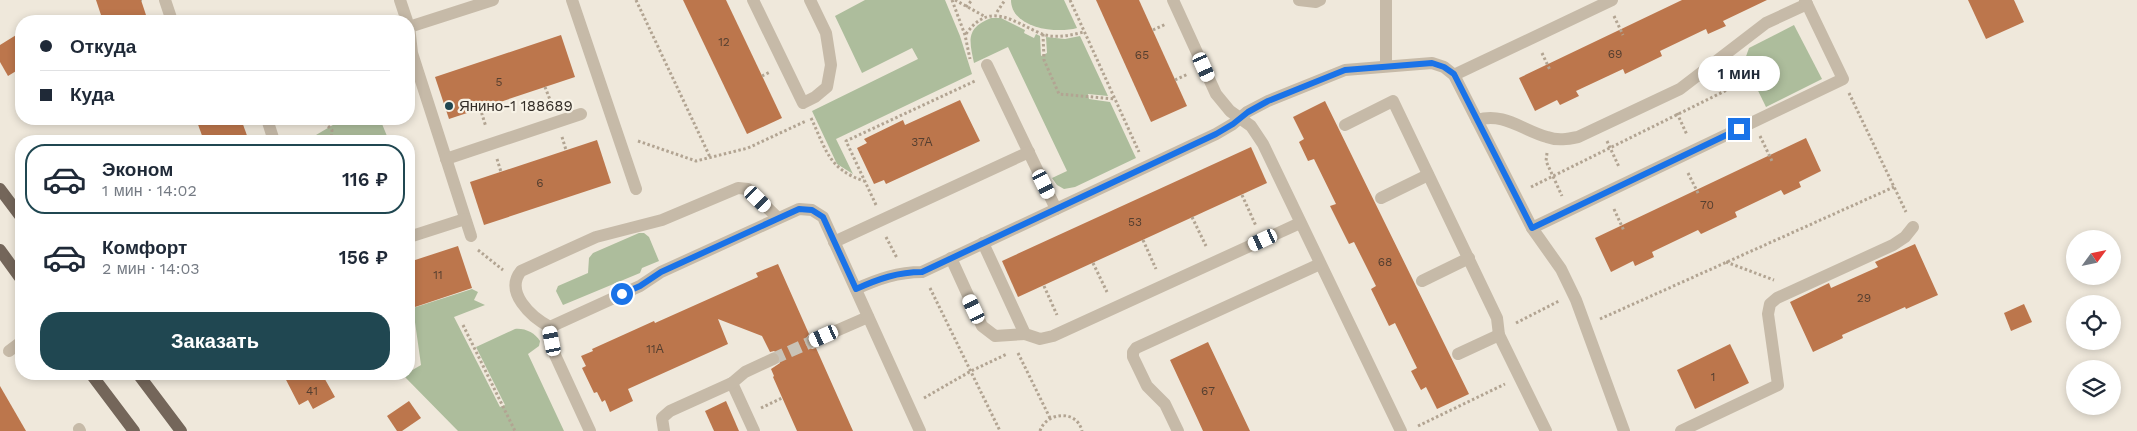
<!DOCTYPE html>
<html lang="ru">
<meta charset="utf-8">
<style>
:root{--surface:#fff;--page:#f6f6f7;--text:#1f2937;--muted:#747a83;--line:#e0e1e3;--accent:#204751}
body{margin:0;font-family:"Work Sans",sans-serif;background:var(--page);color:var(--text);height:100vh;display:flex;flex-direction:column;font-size:19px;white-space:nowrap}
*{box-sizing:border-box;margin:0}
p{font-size:16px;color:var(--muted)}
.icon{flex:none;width:28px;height:28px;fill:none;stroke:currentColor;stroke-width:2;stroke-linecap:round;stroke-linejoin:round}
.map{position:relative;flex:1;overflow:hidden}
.drawer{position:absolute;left:15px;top:135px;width:400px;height:245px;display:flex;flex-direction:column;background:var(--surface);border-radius:20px;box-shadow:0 2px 8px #0003}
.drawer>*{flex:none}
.banner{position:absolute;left:15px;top:15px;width:400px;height:110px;border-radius:20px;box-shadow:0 2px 8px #0003;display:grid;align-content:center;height:110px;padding:0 25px;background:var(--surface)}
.needle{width:32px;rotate:57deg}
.buttons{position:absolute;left:2066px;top:230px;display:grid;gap:10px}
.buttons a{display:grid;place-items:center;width:55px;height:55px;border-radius:50%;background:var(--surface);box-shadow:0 2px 8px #0003;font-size:25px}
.end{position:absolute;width:22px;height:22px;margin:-11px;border:6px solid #1a73e8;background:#fff;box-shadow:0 0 0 2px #fff}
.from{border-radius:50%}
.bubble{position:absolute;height:35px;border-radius:18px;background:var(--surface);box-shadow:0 2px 8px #0003;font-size:16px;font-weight:600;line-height:35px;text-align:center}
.car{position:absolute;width:15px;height:30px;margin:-15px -8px;border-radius:6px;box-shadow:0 0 4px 1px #0007;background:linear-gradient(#fff 24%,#345 0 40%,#fff 0 76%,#345 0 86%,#fff 0)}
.banner b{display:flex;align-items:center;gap:18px;height:48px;font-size:19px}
.banner b+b{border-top:1px solid var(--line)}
.banner i{width:12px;height:12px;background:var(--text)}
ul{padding:9px 0 0;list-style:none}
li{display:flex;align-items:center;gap:15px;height:70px;margin:0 10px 8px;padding:0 15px;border:2px solid transparent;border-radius:20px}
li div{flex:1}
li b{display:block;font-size:19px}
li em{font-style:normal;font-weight:600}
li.on{border-color:var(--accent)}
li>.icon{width:45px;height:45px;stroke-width:1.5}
.button{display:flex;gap:10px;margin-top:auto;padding:10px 25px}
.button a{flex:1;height:58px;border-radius:20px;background:var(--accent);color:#fff;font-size:20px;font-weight:600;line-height:58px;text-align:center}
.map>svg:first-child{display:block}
.green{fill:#adbd9c}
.building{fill:#bc764c}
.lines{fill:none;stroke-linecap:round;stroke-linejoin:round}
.minor-tunnel{stroke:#c9c3b7;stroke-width:12;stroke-dasharray:12 6;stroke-linecap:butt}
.path{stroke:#b2a492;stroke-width:3;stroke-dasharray:2.5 2.5;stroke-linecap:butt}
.minor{stroke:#c6baa8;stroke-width:12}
.major{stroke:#74665a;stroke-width:12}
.route{stroke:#1a73e8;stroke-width:6}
.poi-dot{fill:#204751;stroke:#f7f2e6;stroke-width:2}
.labels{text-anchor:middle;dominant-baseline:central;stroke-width:4.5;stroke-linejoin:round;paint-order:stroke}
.number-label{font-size:12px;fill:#553f30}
.poi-label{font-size:15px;fill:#332d27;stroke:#f7f2e6;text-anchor:start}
</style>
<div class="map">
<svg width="2137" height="431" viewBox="0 0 2137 431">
<rect width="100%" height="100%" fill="#efe8db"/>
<g class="green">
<path d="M865,0H945L960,36L972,74L836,139L853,174L837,164L812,111L918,59L912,48L862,73L835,16Z"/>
<path d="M1011,0H1064L1077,28C1056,34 1011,28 1011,0Z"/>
<path d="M991,18H1001L1025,30L1024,33L1034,38L1036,34L1040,36L1041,56L1047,53L1046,37L1065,39L1080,36L1108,96L1088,94L1089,99L1110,102L1136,158L1075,187L1064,189L1057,185L1052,178L1067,171L1008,47L974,63C969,40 966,28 991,18Z"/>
<path d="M1794,25L1822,79L1766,107L1744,62L1749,48Z"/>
<path d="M343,119H380L389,141H318L316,135Z"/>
<path d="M639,233H644L649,237L659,261L642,268L640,273L563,305L556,291L558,286L588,273L589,258L593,253Z"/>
<path d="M472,289L478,292L474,300L485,305L454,317L500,407L505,405L476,347L515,329C525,328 535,333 540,341L539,346L528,354L564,431H458L403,375L409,374V372L421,365L413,308Z"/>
</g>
<g class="building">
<path d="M96,0H141L148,21H103Z"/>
<path d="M683,0H726L782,118L747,134Z"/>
<path d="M1096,0H1139L1187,106L1151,122Z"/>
<path d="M1682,0H1767L1723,21L1726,26L1708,34L1706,29L1660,51L1662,56L1625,74L1623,69L1576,91L1579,96L1560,105L1557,100L1535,111L1519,78Z"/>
<path d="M1968,0H2014L2024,22L1986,39Z"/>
<path d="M21,32V68L8,76L0,62V45Z"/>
<path d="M561,35L575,77L449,119L435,77Z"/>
<path d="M960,100L980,141L886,184L884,180L874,184L857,148L867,143L864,139L903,120L905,125Z"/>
<path d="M1325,101L1469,394L1437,409L1426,387L1421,390L1411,371L1417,368L1395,323L1389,326L1371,289L1376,286L1354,242L1349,244L1330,206L1336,204L1314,159L1308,161L1299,142L1304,139L1293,117Z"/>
<path d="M196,119H241L249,141H204Z"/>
<path d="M1806,138L1821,171L1799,182L1801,187L1784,195L1781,190L1735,212L1737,217L1701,234L1698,230L1652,252L1654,257L1635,266L1633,261L1611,272L1595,238Z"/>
<path d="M597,140L611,183L484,225L470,182Z"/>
<path d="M1251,147L1267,183L1018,297L1002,261Z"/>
<path d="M1915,244L1938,295L1906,309L1905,307L1842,335L1843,338L1813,352L1790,302L1829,283L1831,288L1878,267L1875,262Z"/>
<path d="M458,246L472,288L409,309V262Z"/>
<path d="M778,264L809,334L805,340L806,345L812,349L816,348L853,431H797L773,377L774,376L771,369L780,363V355L774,351L770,352L762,336L718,319L728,344L628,389L633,401L610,412L605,400L602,402L597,392L594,393L582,368L586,366L581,356L593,351L592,349L654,321L655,323L758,277L756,273Z"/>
<path d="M2024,304L2032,322L2011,331L2004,313Z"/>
<path d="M1208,342L1250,431H1203L1198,420L1170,360Z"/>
<path d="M1730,344L1749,383L1695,409L1677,370Z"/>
<path d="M283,374H322L335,397L313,409L308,400L299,405Z"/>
<path d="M0,386L26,431H0Z"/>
<path d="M409,401L421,418L402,431H397L387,416Z"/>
<path d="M726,401L739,431H714L705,411Z"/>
</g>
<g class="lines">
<path class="minor-tunnel" d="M773,359L813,341"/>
<g class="path">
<path d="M141,0H142"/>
<path d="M636,0L710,157"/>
<path d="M952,0L965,35L970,59"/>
<path d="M955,0L984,16"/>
<path d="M1070,0L1139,152"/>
<path d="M966,7L972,0"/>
<path d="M997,12L1005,0"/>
<path d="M1614,16L1623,35"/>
<path d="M1153,30L1166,24"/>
<path d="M966,34C990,0 1013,22 1042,34C1056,39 1071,35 1084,32"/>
<path d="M1043,34L1044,60L1059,94L1115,99"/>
<path d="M1542,53L1550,70"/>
<path d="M762,76L770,72"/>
<path d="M1175,80L1188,74"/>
<path d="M545,87L552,105"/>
<path d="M1849,93L1906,212"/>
<path d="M480,108L486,127"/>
<path d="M1677,113L1687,135"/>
<path d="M811,118C826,149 828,169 864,181"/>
<path d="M321,119L332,130L331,141"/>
<path d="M1760,136L1772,161"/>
<path d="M562,137L566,150"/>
<path d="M638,141L696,161L748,148L806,121"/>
<path d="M1607,141L1619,167"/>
<path d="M1547,153L1546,161L1562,196"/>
<path d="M497,159L501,172"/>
<path d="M1688,173L1699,195"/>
<path d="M1531,187L1743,82"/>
<path d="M1242,195L1256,226"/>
<path d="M876,205L846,141L975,81"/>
<path d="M1614,209L1624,231"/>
<path d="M1192,217L1206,246"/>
<path d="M886,237L897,258"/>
<path d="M1143,240L1156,269"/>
<path d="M478,250L503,270"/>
<path d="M1726,262L1774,280"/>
<path d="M1093,263L1107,292"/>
<path d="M1044,286L1057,315"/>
<path d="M930,288L1000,431"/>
<path d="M1600,319L1894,187"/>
<path d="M1516,323L1559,301"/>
<path d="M463,325L515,431"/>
<path d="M1018,353L1050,418"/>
<path d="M924,398L971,371L1007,354"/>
<path d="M761,408L782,398"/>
<path d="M1418,426L1505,384"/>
<path d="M1040,431C1046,412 1077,409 1082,431"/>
</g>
<g class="minor">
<path d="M165,0L172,21"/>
<path d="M400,0L407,21"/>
<path d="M572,0L636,189"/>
<path d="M753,0L803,103L815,97L827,87L831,65L826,33L810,0"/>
<path d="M1173,0L1216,94L1230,111L1251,126L1263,144L1401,431"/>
<path d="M1299,0L1316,2L1320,0"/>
<path d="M1386,0V66"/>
<path d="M409,26L412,53L471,236"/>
<path d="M409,27L493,0"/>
<path d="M987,65L1056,209"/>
<path d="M1454,75L1612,0"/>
<path d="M267,119L274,141"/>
<path d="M1477,120C1504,112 1522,130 1547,137C1558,141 1568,139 1578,137L1680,89L1766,23L1807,4"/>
<path d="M1345,125L1393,101L1497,318L1499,335L1546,431"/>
<path d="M446,159L581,114"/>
<path d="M1381,198L1428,175"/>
<path d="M1532,228L1843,79L1805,0"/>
<path d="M409,237L465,219"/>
<path d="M834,242L1029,152"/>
<path d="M983,243L1025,334L1040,339L1053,336L1300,223"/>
<path d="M951,258L982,326L995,336L1025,334"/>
<path d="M1422,281L1469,258"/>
<path d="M856,289C878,279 898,272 922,272L1216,134L1233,124L1247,112L1268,101L1345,70L1432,63L1444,67L1454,75L1532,228L1561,269L1576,300L1624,431"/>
<path d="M550,327C531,317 504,292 521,271L596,237L662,220L738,188L748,189L778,218"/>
<path d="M813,341L868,317"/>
<path d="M9,351L21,342"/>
<path d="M1458,354L1499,335"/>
<path d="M732,383L754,431"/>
<path d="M79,429L80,431"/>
<path d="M590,431L555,355L550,327L640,286L661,272L799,209L812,210L823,217L920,431"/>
<path d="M664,431L662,418L670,411L732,383L745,372L773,359"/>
<path d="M1178,431L1165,404L1147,386L1133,357V352L1136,348L1320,264"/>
<path d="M1681,431L1778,385L1768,314L1770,304L1777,298L1893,245L1905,237L1913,227"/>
</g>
<g class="major">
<path d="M0,189L21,217"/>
<path d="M0,250L21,279"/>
<path d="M91,374L134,431"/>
<path d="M138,374L181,431"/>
</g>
</g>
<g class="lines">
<path class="route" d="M622,294L640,286L661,272L799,209L812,210L823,217L856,289C878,279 898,272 922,272L1216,134L1233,124L1248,112L1268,101L1345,70L1432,63L1444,67L1454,74L1532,228L1739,129"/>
</g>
<circle class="poi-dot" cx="449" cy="106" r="5"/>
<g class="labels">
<g class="number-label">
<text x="724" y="42">12</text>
<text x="1615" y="54">69</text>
<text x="1142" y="55">65</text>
<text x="499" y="82">5</text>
<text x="922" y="142">37А</text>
<text x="540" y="183">6</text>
<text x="1707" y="205">70</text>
<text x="1135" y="222">53</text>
<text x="1385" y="262">68</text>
<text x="438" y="275">11</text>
<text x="1864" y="298">29</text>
<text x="655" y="349">11А</text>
<text x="1713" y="377">1</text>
<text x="312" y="391">41</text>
<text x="1208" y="391">67</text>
</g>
<g class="poi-label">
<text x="459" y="106">Янино-1 188689</text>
</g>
</g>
</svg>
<div class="buttons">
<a><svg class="needle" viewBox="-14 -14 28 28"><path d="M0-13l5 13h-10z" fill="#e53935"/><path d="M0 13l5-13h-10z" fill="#747a83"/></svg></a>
<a><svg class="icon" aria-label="locate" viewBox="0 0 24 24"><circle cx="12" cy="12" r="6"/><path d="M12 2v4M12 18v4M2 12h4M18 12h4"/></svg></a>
<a><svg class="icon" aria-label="layers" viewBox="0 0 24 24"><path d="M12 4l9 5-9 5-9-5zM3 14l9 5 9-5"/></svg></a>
</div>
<i class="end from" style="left:622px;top:294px"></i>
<i class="end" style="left:1739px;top:129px"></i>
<div class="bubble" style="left:1698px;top:56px;width:82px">1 мин</div>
<i class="car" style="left:1204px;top:67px;rotate:156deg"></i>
<i class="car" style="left:1044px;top:184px;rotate:154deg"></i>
<i class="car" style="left:758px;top:199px;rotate:134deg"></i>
<i class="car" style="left:1263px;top:240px;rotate:245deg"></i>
<i class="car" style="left:974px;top:309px;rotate:335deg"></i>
<i class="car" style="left:824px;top:336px;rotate:246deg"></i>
<i class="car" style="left:552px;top:341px;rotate:349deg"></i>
<div class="banner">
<b><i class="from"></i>Откуда</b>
<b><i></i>Куда</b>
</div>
<section class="drawer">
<ul>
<li class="on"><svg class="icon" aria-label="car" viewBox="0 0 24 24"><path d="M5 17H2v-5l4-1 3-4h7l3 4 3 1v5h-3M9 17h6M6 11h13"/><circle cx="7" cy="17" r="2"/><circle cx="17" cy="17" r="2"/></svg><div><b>Эконом</b><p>1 мин · 14:02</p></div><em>116 ₽</em></li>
<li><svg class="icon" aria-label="car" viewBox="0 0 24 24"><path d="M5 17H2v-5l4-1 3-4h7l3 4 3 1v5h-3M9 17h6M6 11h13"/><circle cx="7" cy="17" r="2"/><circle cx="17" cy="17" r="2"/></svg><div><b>Комфорт</b><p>2 мин · 14:03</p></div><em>156 ₽</em></li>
</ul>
<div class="button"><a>Заказать</a></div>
</section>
</div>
